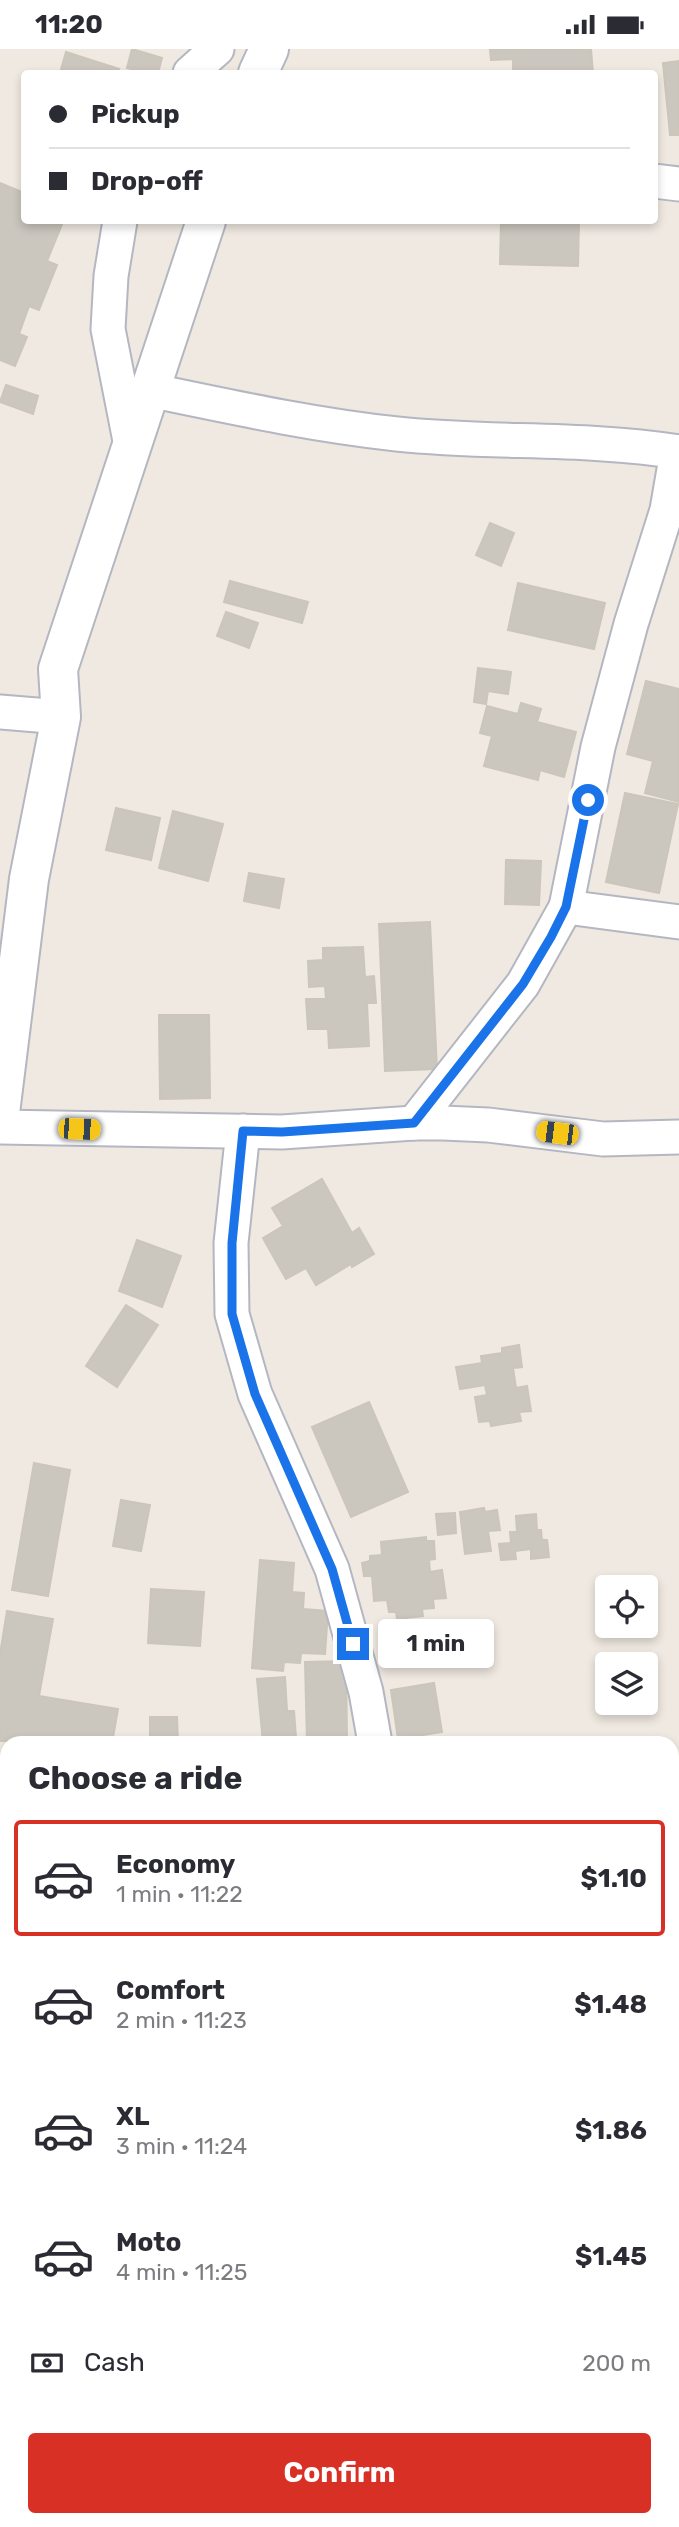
<!DOCTYPE html>
<meta charset="utf-8">
<style>
:root{--surface:#fff;--page:#f2f2f3;--text:#2b2b33;--muted:#7c7c81;--line:#e1e1e2;--accent:#d93025}
body{margin:0;font-family:Rubik,sans-serif;background:var(--page);color:var(--text);height:100vh;display:flex;flex-direction:column;font-size:26px;white-space:nowrap}
*{box-sizing:border-box;margin:0}
p{font-size:23px;color:var(--muted)}
.icon{flex:none;width:38px;height:38px;fill:none;stroke:currentColor;stroke-width:2;stroke-linecap:round;stroke-linejoin:round}
.map{position:relative;flex:1;overflow:hidden}
.side{position:absolute;left:0px;top:1687px;width:679px;height:791px;display:flex;flex-direction:column;background:var(--surface);border-radius:21px 21px 0 0;box-shadow:0 4px 10px #0003}
.side>*{flex:none}
.top-card{position:absolute;left:21px;top:21px;width:637px;height:154px;border-radius:7px;box-shadow:0 4px 10px #0003;display:grid;align-content:center;height:154px;padding:0 28px;background:var(--surface)}
.controls{position:absolute;left:595px;top:1526px;display:grid;gap:14px}
.controls a{display:grid;place-items:center;width:63px;height:63px;border-radius:7px;background:var(--surface);box-shadow:0 4px 10px #0003;font-size:35px}
.end{position:absolute;width:32px;height:32px;margin:-16px;border:9px solid #1a73e8;background:#fff;box-shadow:0 0 0 4px #fff}
.from{border-radius:50%}
.bubble{position:absolute;height:49px;border-radius:7px;background:var(--surface);box-shadow:0 4px 10px #0003;font-size:23px;font-weight:700;line-height:49px;text-align:center}
.car{position:absolute;width:21px;height:42px;margin:-21px -10px;border-radius:9px;box-shadow:0 0 5px 2px #0007;background:linear-gradient(#f5c518 24%,#345 0 40%,#f5c518 0 76%,#345 0 86%,#f5c518 0)}
.top-card b{display:flex;align-items:center;gap:24px;height:66px;font-size:26px}
.top-card b+b{border-top:2px solid var(--line)}
.top-card i{width:18px;height:18px;background:var(--text)}
ul{padding:0;list-style:none}
li{display:flex;align-items:center;gap:21px;height:116px;margin:0 14px 10px;padding:0 14px;border:4px solid transparent;border-radius:7px}
li div{flex:1}
li b{display:block;font-size:26px}
li em{font-style:normal;font-weight:700}
li.on{border-color:var(--accent)}
li>.icon{width:63px;height:63px;stroke-width:1.5}
h2{padding:0 28px;font-size:32px;line-height:84px}
.pay{display:flex;align-items:center;gap:18px;height:77px;padding:0 28px;font-size:26px}
.pay p{margin-inline-start:auto}
.cta{display:flex;gap:14px;margin-top:auto;padding:14px 28px}
.cta a{flex:1;height:80px;border-radius:7px;background:var(--accent);color:#fff;font-size:28px;font-weight:700;line-height:80px;text-align:center}
.status{display:flex;justify-content:space-between;align-items:center;height:49px;padding:0 35px;background:var(--surface);direction:ltr}
.status svg{height:19px;fill:currentColor}
.map>svg:first-child{display:block}
.building{fill:#cbc7bf;stroke:#cbc5ba;stroke-width:2}
.lines{fill:none;stroke-linecap:round;stroke-linejoin:round}
.minor-casing{stroke:#b4b7c1;stroke-width:37}
.tertiary-casing{stroke:#b4b7c1;stroke-width:42}
.minor{stroke:#fff;stroke-width:33}
.tertiary{stroke:#fff;stroke-width:38}
.route{stroke:#1a73e8;stroke-width:9}
</style>
<div class="status"><b>11:20</b><svg viewBox="0 0 49 12"><path d="M0 12V9h3v3zM5 12V6h3v6zM10 12V3h3v9zM15 12V0h3v12zM26 1h20v11H26zM47 4h2v5h-2z"/></svg></div>
<div class="map">
<svg width="679" height="2478" viewBox="0 0 679 2478">
<rect width="100%" height="100%" fill="#efe9e1"/>
<g class="building">
<path d="M132,0L162,9L158,24H148L127,19Z"/>
<path d="M490,0H591L593,24H513V10L491,11Z"/>
<path d="M66,3L119,20L118,24H60Z"/>
<path d="M679,12V86H670L663,14Z"/>
<path d="M0,134L24,144V172H53L62,175L47,212L57,216L39,261L29,257L19,285L27,288L15,317L0,311Z"/>
<path d="M501,172H579L578,217L500,215Z"/>
<path d="M6,336L38,347L33,365L0,353Z"/>
<path d="M490,474L514,484L501,517L476,506Z"/>
<path d="M230,532L308,553L302,574L224,553Z"/>
<path d="M518,534L605,554L594,600L508,581Z"/>
<path d="M226,563L258,574L249,599L217,587Z"/>
<path d="M478,619L511,623L508,645L488,642L486,655L474,653Z"/>
<path d="M646,632L679,640V753L645,744L653,712L627,705Z"/>
<path d="M521,654L541,660L537,673L576,683L564,728L540,721L538,731L484,717L492,687L480,684L487,657L518,665Z"/>
<path d="M625,744L678,755L659,844L606,833Z"/>
<path d="M116,759L160,769L151,811L106,801Z"/>
<path d="M173,762L223,775L208,832L159,819Z"/>
<path d="M506,811L541,812L539,856L505,855Z"/>
<path d="M249,824L284,830L279,859L244,852Z"/>
<path d="M430,873L437,1020L385,1022L379,875Z"/>
<path d="M363,898L365,928L374,927L376,954H367L369,997L329,999L328,980H308L306,950H326L325,937L309,938L308,912L323,911V899Z"/>
<path d="M159,966H209L210,1049L160,1050Z"/>
<path d="M322,1130L352,1184L359,1179L374,1205L352,1218L351,1215L316,1236L306,1219L286,1230L263,1189L283,1177L272,1159Z"/>
<path d="M137,1191L181,1207L162,1258L119,1242Z"/>
<path d="M126,1256L158,1276L117,1338L86,1317Z"/>
<path d="M519,1296L522,1318L513,1319L516,1339L527,1337L531,1362L519,1363L521,1372L491,1377L490,1372L479,1373L475,1348L487,1346L485,1336L460,1340L456,1318L482,1314L481,1307L502,1304V1299Z"/>
<path d="M369,1353L408,1443L351,1468L312,1378Z"/>
<path d="M34,1414L70,1421L48,1547L12,1541Z"/>
<path d="M121,1451L150,1456L141,1502L113,1497Z"/>
<path d="M484,1459L485,1463L497,1461L500,1481L488,1482L491,1502L465,1505L460,1463Z"/>
<path d="M455,1464L456,1484L438,1486L436,1465Z"/>
<path d="M536,1465L537,1481H541L542,1491H547L549,1508L531,1510V1500L515,1502L516,1510L501,1511L499,1495L511,1494L510,1483H517L516,1467Z"/>
<path d="M426,1488V1492H434L435,1510L429,1511L430,1523L442,1521L446,1549L433,1550L434,1559L422,1560L423,1567L397,1570L396,1563H389L387,1551L374,1552L372,1527H364L362,1514L370,1512V1507L382,1506L381,1493Z"/>
<path d="M260,1511L294,1514L292,1543L304,1544L303,1560L328,1562L325,1605L301,1604L300,1614L284,1613L283,1622L252,1619Z"/>
<path d="M151,1540L204,1543L200,1597L148,1594Z"/>
<path d="M7,1562L53,1570L39,1647L118,1660L112,1694L0,1692V1605Z"/>
<path d="M346,1612L347,1694H307L305,1613Z"/>
<path d="M285,1628L287,1662H294L296,1689L281,1691L282,1694H263L257,1630Z"/>
<path d="M434,1634L442,1683L398,1690L391,1641Z"/>
<path d="M150,1668H177L178,1694H150Z"/>
</g>
<g class="lines">
<defs>
<g id="minor">
<path d="M190,24L217,0"/>
<path d="M654,132L679,135"/>
<path d="M120,172L111,227L108,280L131,397"/>
<path d="M149,341C231,358 313,376 397,385C491,395 585,388 679,403"/>
<path d="M0,663L61,668"/>
<path d="M566,858L679,873"/>
<path d="M414,1074L523,935L566,858L598,698L631,575L667,461L677,403"/>
<path d="M0,1078L282,1083L414,1074H443L488,1076L603,1090L679,1088"/>
<path d="M243,1082L231,1194L232,1265L255,1345L332,1520L366,1643L375,1694"/>
<path d="M0,1739H7"/>
<path d="M672,1749L679,1747"/>
<path d="M0,2030H7"/>
<path d="M2,2478L7,2467"/>
</g>
<g id="tertiary">
<path d="M258,24L269,0"/>
<path d="M0,1064L29,830L61,668L58,620L206,172"/>
</g>
</defs>
<use href="#minor" class="minor-casing"/>
<use href="#tertiary" class="tertiary-casing"/>
<use href="#minor" class="minor"/>
<use href="#tertiary" class="tertiary"/>
</g>
<g class="lines">
<path class="route" d="M353,1595L332,1520L255,1345L232,1265V1194L243,1082L282,1083L414,1074L523,935L551,888L566,858L588,751"/>
</g>
</svg>
<div class="controls">
<a><svg class="icon" aria-label="locate" viewBox="0 0 24 24"><circle cx="12" cy="12" r="6"/><path d="M12 2v4M12 18v4M2 12h4M18 12h4"/></svg></a>
<a><svg class="icon" aria-label="layers" viewBox="0 0 24 24"><path d="M12 4l9 5-9 5-9-5zM3 14l9 5 9-5"/></svg></a>
</div>
<i class="end from" style="left:588px;top:751px"></i>
<i class="end" style="left:353px;top:1595px"></i>
<div class="bubble" style="left:378px;top:1570px;width:116px">1 min</div>
<i class="car" style="left:79px;top:1080px;rotate:92deg"></i>
<i class="car" style="left:557px;top:1084px;rotate:277deg"></i>
<div class="top-card">
<b><i class="from"></i>Pickup</b>
<b><i></i>Drop-off</b>
</div>
<section class="side">
<h2>Choose a ride</h2>
<ul>
<li class="on"><svg class="icon" aria-label="car" viewBox="0 0 24 24"><path d="M5 17H2v-5l4-1 3-4h7l3 4 3 1v5h-3M9 17h6M6 11h13"/><circle cx="7" cy="17" r="2"/><circle cx="17" cy="17" r="2"/></svg><div><b>Economy</b><p>1 min · 11:22</p></div><em>$1.10</em></li>
<li><svg class="icon" aria-label="car" viewBox="0 0 24 24"><path d="M5 17H2v-5l4-1 3-4h7l3 4 3 1v5h-3M9 17h6M6 11h13"/><circle cx="7" cy="17" r="2"/><circle cx="17" cy="17" r="2"/></svg><div><b>Comfort</b><p>2 min · 11:23</p></div><em>$1.48</em></li>
<li><svg class="icon" aria-label="car" viewBox="0 0 24 24"><path d="M5 17H2v-5l4-1 3-4h7l3 4 3 1v5h-3M9 17h6M6 11h13"/><circle cx="7" cy="17" r="2"/><circle cx="17" cy="17" r="2"/></svg><div><b>XL</b><p>3 min · 11:24</p></div><em>$1.86</em></li>
<li><svg class="icon" aria-label="car" viewBox="0 0 24 24"><path d="M5 17H2v-5l4-1 3-4h7l3 4 3 1v5h-3M9 17h6M6 11h13"/><circle cx="7" cy="17" r="2"/><circle cx="17" cy="17" r="2"/></svg><div><b>Moto</b><p>4 min · 11:25</p></div><em>$1.45</em></li>
</ul>
<div class="pay"><svg class="icon" aria-label="cash" viewBox="0 0 24 24"><path d="M3 7h18v10H3z"/><circle cx="12" cy="12" r="2"/></svg>Cash<p>200 m</p></div>
<div class="cta"><a>Confirm</a></div>
</section>
</div>
